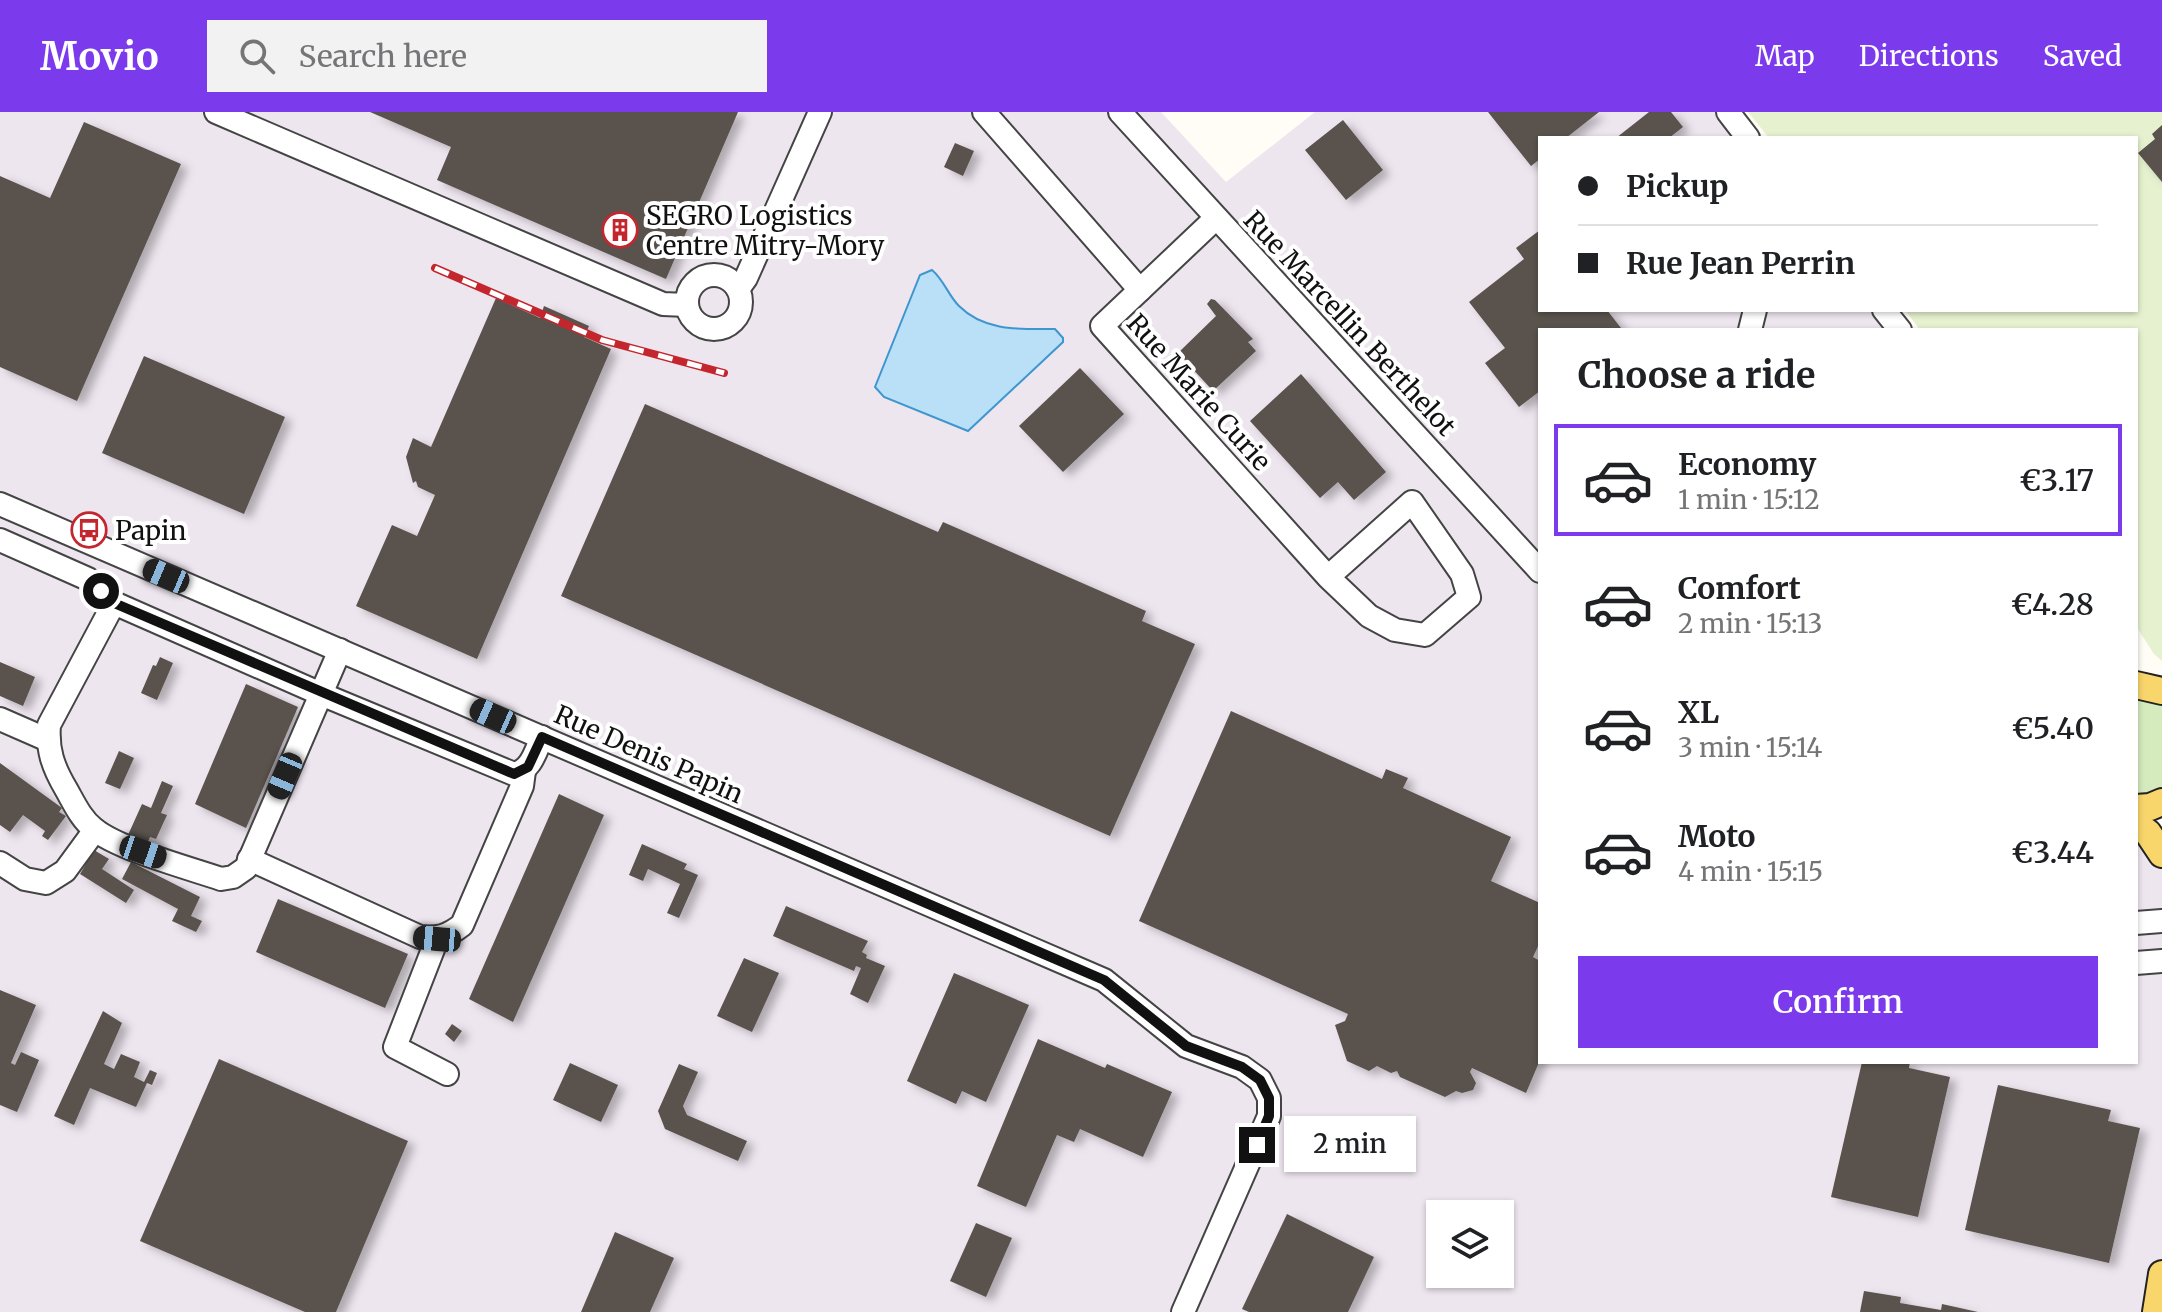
<!DOCTYPE html>
<meta charset="utf-8">
<style>
:root{--surface:#fff;--page:#f2f2f2;--text:#202124;--muted:#757577;--line:#e0e0e0;--accent:#7c3aed}
body{margin:0;font-family:Merriweather,serif;background:var(--page);color:var(--text);height:100vh;display:flex;flex-direction:column;font-size:30px;white-space:nowrap}
*{box-sizing:border-box;margin:0}
p{font-size:26px;color:var(--muted)}
.icon{flex:none;width:44px;height:44px;fill:none;stroke:currentColor;stroke-width:2;stroke-linecap:round;stroke-linejoin:round}
.map{position:relative;flex:1;overflow:hidden}
.drawer{position:absolute;left:1538px;top:216px;width:600px;height:736px;display:flex;flex-direction:column;background:var(--surface);border-radius:0px;box-shadow:0 2px 6px #0004}
.drawer>*{flex:none}
.top-card{position:absolute;left:1538px;top:24px;width:600px;height:176px;border-radius:0px;box-shadow:0 2px 6px #0004;display:grid;align-content:center;height:176px;padding:0 40px;background:var(--surface)}
.fabs{position:absolute;left:1426px;top:1088px;display:grid;gap:16px}
.fabs a{display:grid;place-items:center;width:88px;height:88px;border-radius:0px;background:var(--surface);box-shadow:0 2px 6px #0004;font-size:40px}
.end{position:absolute;width:36px;height:36px;margin:-18px;border:10px solid #111;background:#fff;box-shadow:0 0 0 4px #fff}
.from{border-radius:50%}
.bubble{position:absolute;height:56px;border-radius:0px;background:var(--surface);box-shadow:0 2px 6px #0004;font-size:26px;font-weight:600;line-height:56px;text-align:center}
.car{position:absolute;width:24px;height:48px;margin:-24px -12px;border-radius:10px;box-shadow:0 0 6px 2px #0007;background:linear-gradient(#222 24%,#8ab4d8 0 40%,#222 0 76%,#8ab4d8 0 86%,#222 0)}
.top-card b{display:flex;align-items:center;gap:28px;height:76px;font-size:30px}
.top-card b+b{border-top:2px solid var(--line)}
.top-card i{width:20px;height:20px;background:var(--text)}
ul{padding:0;list-style:none}
li{display:flex;align-items:center;gap:24px;height:112px;margin:0 16px 12px;padding:0 24px;border:4px solid transparent;border-radius:0px}
li div{flex:1}
li b{display:block;font-size:30px}
li em{font-style:normal;font-weight:600}
li.on{border-color:var(--accent)}
li>.icon{width:72px;height:72px;stroke-width:1.5}
h2{padding:0 40px;font-size:36px;line-height:96px}
.button{display:flex;gap:16px;margin-top:auto;padding:16px 40px}
.button a{flex:1;height:92px;border-radius:0px;background:var(--accent);color:#fff;font-size:32px;font-weight:600;line-height:92px;text-align:center}
header{display:flex;align-items:center;gap:48px;box-sizing:border-box;height:112px;padding:0 40px;background:var(--accent);color:#fff}
header strong{font-size:38px}
nav{display:flex;gap:44px;margin-inline-start:auto;font-size:28px}
.search{width:560px;height:72px;background:var(--page);display:flex;align-items:center;gap:20px;box-sizing:border-box;padding:0 28px;border-radius:0px;color:var(--muted);font-size:30px}
.map>svg:first-child{display:block}
.industrial{fill:#eee6ef;fill-rule:evenodd}
.green{fill:#d5ebbd}
.pitch{fill:#e6f2cf}
.water{fill:#b9e0f7;stroke:#3f96cf;stroke-width:2}
.building{fill:#5a524d;filter:url(#shadow)}
.lines{fill:none;stroke-linecap:round;stroke-linejoin:round}
.minor-casing{stroke:#444;stroke-width:26}
.major-casing{stroke:#222;stroke-width:30}
.minor{stroke:#fff;stroke-width:22}
.major{stroke:#f9d66b;stroke-width:26}
.rail-casing{stroke:#c4262e;stroke-width:8}
.rail{stroke:#fff;stroke-width:5;stroke-dasharray:15;stroke-linecap:butt}
.route{stroke:#111;stroke-width:10}
.labels{text-anchor:middle;dominant-baseline:central;stroke-width:8;stroke-linejoin:round;paint-order:stroke}
.poi-label{font-size:26px;fill:#111;stroke:#fff;text-anchor:start}
.street-label{font-size:26px;fill:#111;stroke:#fff}
</style>
<header>
<strong>Movio</strong>
<div class="search"><svg class="icon" aria-label="search" viewBox="0 0 24 24"><circle cx="10" cy="10" r="6"/><path d="M15 15l6 6"/></svg>Search here</div>
<nav><a>Map</a><a>Directions</a><a>Saved</a></nav>
</header>
<div class="map">
<svg width="2162" height="1200" viewBox="0 0 2162 1200">
<defs>
<filter id="shadow"><feDropShadow dx="7" dy="4.5" stdDeviation="4" flood-color="#0004"/></filter>
</defs>
<rect width="100%" height="100%" fill="#fffdf5"/>
<path class="industrial" d="M0,0H1161L1226,70L1315,0H1718L1738,26H1540V198H1873L1889,218H1540V950H2136V727L2162,728V1200H0ZM1440,1102H1500V1162H1440Z"/>
<path class="green" d="M2136,581L2162,588V683L2136,691Z"/>
<path class="pitch" d="M1748,0H2162V549L2154,542L2136,514V218H1920L1905,198H2136V26H1769Z"/>
<path class="water" d="M932,158C944,168 948,183 959,194C985,220 1021,217 1055,217L1063,226V230L968,319L884,285L875,275L920,163Z"/>
<g class="building">
<path d="M370,0H738L666,167L437,68L451,35Z"/>
<path d="M1488,0H1599L1566,26H1540V47L1531,54Z"/>
<path d="M1649,0H1671L1683,15L1669,26H1616Z"/>
<path d="M1343,8L1383,58L1346,88L1305,38Z"/>
<path d="M84,10L181,52L77,289L0,255V64L50,86Z"/>
<path d="M2162,13V70L2138,41L2155,27L2152,22Z"/>
<path d="M955,31L974,39L963,64L944,55Z"/>
<path d="M1540,118V198H1607L1621,216L1618,218H1540V279L1519,295L1485,251L1505,236L1469,190L1524,147L1516,136Z"/>
<path d="M496,186L540,206L544,194L589,214L584,225L611,237L477,547L356,494L392,413L417,424L435,383L418,375L416,369L413,371L406,345L413,326L431,335Z"/>
<path d="M1211,187L1215,188L1253,227L1248,230L1256,239L1213,279L1178,241L1216,204L1207,192Z"/>
<path d="M144,244L285,305L244,402L102,341Z"/>
<path d="M1080,256L1124,302L1063,360L1019,314Z"/>
<path d="M1301,262L1386,360L1354,388L1338,370L1320,386L1250,309Z"/>
<path d="M645,292L938,420L943,410L1146,499L1142,509L1195,532L1110,724L561,484Z"/>
<path d="M160,545L173,551L157,588L141,581L153,553L156,554Z"/>
<path d="M0,550L35,565L23,594L0,584Z"/>
<path d="M246,572L298,595L246,716L195,692Z"/>
<path d="M1231,599L1382,667L1386,657L1408,666L1403,676L1511,725L1491,769L1540,791V830L1533,845L1540,849V948L1526,981L1472,956L1470,960L1476,971L1473,978L1462,981L1456,979L1445,985L1400,965L1397,959L1391,961L1377,954L1369,959L1347,949L1335,913L1345,909L1348,902L1139,809Z"/>
<path d="M119,639L134,646L120,677L105,671Z"/>
<path d="M0,651L62,696L59,700L66,704L48,728L42,724L45,719L23,703L10,720L0,713Z"/>
<path d="M162,669L173,674L161,701L167,703L156,727L150,725L147,732L128,723L142,692L151,696Z"/>
<path d="M559,682L604,703L513,910L469,887Z"/>
<path d="M642,732L687,752L684,757L698,763L679,806L667,801L680,772L648,757L643,769L629,763Z"/>
<path d="M94,738L109,747L102,757L134,778L126,791L80,762Z"/>
<path d="M131,750L200,785L191,804L202,809L196,820L172,809L178,797L122,767Z"/>
<path d="M278,787L408,842L385,896L256,840Z"/>
<path d="M786,794L868,829L862,840L867,843L866,846L885,854L868,891L850,882L861,856L856,854L854,859L773,824Z"/>
<path d="M744,846L779,861L752,920L717,904Z"/>
<path d="M954,861L1029,893L986,990L962,979L956,992L907,969Z"/>
<path d="M0,878L36,893L11,951L15,953L21,940L39,948L17,1000L0,993Z"/>
<path d="M103,899L122,911L104,952L114,957L121,942L140,950L134,965L144,970L150,958L157,961L152,973L147,971L136,995L90,976L74,1013L54,1004Z"/>
<path d="M452,912L462,919L454,930L445,922Z"/>
<path d="M1038,927L1105,956L1107,952L1172,980L1143,1045L1080,1017L1074,1030L1057,1023L1026,1095L977,1074Z"/>
<path d="M219,947L408,1029L336,1200H305L140,1129Z"/>
<path d="M1862,950H1910L1909,956L1950,965L1918,1105L1831,1085Z"/>
<path d="M570,951L618,973L601,1010L553,988Z"/>
<path d="M679,952L698,960L683,994L687,1003L747,1029L738,1049L665,1017L658,999Z"/>
<path d="M1998,973L2111,998L2108,1009L2140,1016L2109,1151L1965,1118Z"/>
<path d="M1287,1102L1374,1145L1348,1200H1249L1242,1197Z"/>
<path d="M976,1111L1012,1126L986,1185L950,1169Z"/>
<path d="M615,1120L674,1146L650,1200H581Z"/>
<path d="M1864,1179L1901,1185L1900,1191L1941,1198L1942,1192L1978,1200H1860Z"/>
</g>
<g class="lines">
<defs>
<g id="minor">
<path d="M216,0L663,192L687,193"/>
<path d="M984,0L1140,178"/>
<path d="M1120,0L1540,459"/>
<path d="M1728,0L1748,26"/>
<path d="M1216,106L1102,214L1328,465L1369,504L1395,518L1425,523L1469,485L1462,462L1412,390L1328,465"/>
<circle cx="714" cy="190" r="27"/>
<path d="M738,177L746,166L820,0"/>
<path d="M1884,198L1900,218"/>
<path d="M1750,218L1755,198"/>
<path d="M0,392L1104,868L1186,934L1242,955L1260,968L1269,986V1004L1183,1200"/>
<path d="M0,428L88,467L114,491"/>
<path d="M340,538L246,756L233,765L221,767C189,756 118,737 94,717C81,707 74,691 66,677C53,655 47,638 49,613L114,491L321,582L514,662C531,658 535,641 542,625"/>
<path d="M0,607L48,628"/>
<path d="M249,747L420,825C438,827 448,824 462,813L522,674L524,659"/>
<path d="M0,751L25,767L46,771L65,759L95,718"/>
<path d="M2136,811L2162,809"/>
<path d="M437,827L395,935L447,962"/>
<path d="M2136,851L2162,849"/>
</g>
<g id="major">
<path d="M2136,573L2162,579"/>
<path d="M2136,696L2150,695L2162,690"/>
<path d="M2136,712L2148,721L2162,742"/>
<path d="M2156,1200L2162,1162"/>
</g>
</defs>
<use href="#minor" class="minor-casing"/>
<use href="#major" class="major-casing"/>
<use href="#minor" class="minor"/>
<use href="#major" class="major"/>
<defs>
<path id="rail" d="M435,156L602,228L724,261"/>
</defs>
<use href="#rail" class="rail-casing"/>
<use href="#rail" class="rail"/>
</g>
<g class="lines">
<path class="route" d="M101,479L114,491L514,662L528,655L542,625L1104,868L1186,934L1242,955L1260,968L1269,986V1004L1257,1033"/>
</g>
<defs>
<symbol id="building-ring" viewBox="-11 -11 22 22"><circle r="9.5" fill="#fff" stroke="#c4262e" stroke-width="1.5"/><path d="M-4-6H4V6H1V3H-1V6H-4ZM-2.5-4.3h1.7v1.8h-1.7ZM.8-4.3h1.7v1.8H.8ZM-2.5-1h1.7V.8h-1.7ZM.8-1h1.7V.8H.8Z" fill="#c4262e"/></symbol>
<symbol id="bus-ring" viewBox="-11 -11 22 22"><circle r="9.5" fill="#fff" stroke="#c4262e" stroke-width="1.5"/><path d="M-5-6H5V4H4V6H2V4H-2V6H-4V4H-5ZM-3.5-4V0h7V-4ZM-3.5 1.2v1.5H-2V1.2ZM2 1.2v1.5H3.5V1.2Z" fill="#c4262e"/></symbol>
</defs>
<g fill-rule="evenodd">
<use href="#building-ring" x="600" y="98" width="40" height="40"/>
<use href="#bus-ring" x="69" y="398" width="40" height="40"/>
</g>
<g class="labels">
<g class="poi-label">
<text x="646" y="103">SEGRO Logistics<tspan x="646" dy="30">Centre Mitry-Mory</tspan></text>
<text x="115" y="418">Papin</text>
</g>
<g class="street-label">
<text transform="translate(1350 211) rotate(47)">Rue Marcellin Berthelot</text>
<text transform="translate(1199 280) rotate(48)">Rue Marie Curie</text>
<text transform="translate(649 642) rotate(24)">Rue Denis Papin</text>
</g>
</g>
</svg>
<div class="fabs">
<a><svg class="icon" aria-label="layers" viewBox="0 0 24 24"><path d="M12 4l9 5-9 5-9-5zM3 14l9 5 9-5"/></svg></a>
</div>
<i class="end from" style="left:101px;top:479px"></i>
<i class="end" style="left:1257px;top:1033px"></i>
<div class="bubble" style="left:1284px;top:1004px;width:132px">2 min</div>
<i class="car" style="left:166px;top:464px;rotate:293deg"></i>
<i class="car" style="left:493px;top:604px;rotate:294deg"></i>
<i class="car" style="left:285px;top:664px;rotate:203deg"></i>
<i class="car" style="left:143px;top:740px;rotate:109deg"></i>
<i class="car" style="left:437px;top:827px;rotate:275deg"></i>
<div class="top-card">
<b><i class="from"></i>Pickup</b>
<b><i></i>Rue Jean Perrin</b>
</div>
<section class="drawer">
<h2>Choose a ride</h2>
<ul>
<li class="on"><svg class="icon" aria-label="car" viewBox="0 0 24 24"><path d="M5 17H2v-5l4-1 3-4h7l3 4 3 1v5h-3M9 17h6M6 11h13"/><circle cx="7" cy="17" r="2"/><circle cx="17" cy="17" r="2"/></svg><div><b>Economy</b><p>1 min · 15:12</p></div><em>€3.17</em></li>
<li><svg class="icon" aria-label="car" viewBox="0 0 24 24"><path d="M5 17H2v-5l4-1 3-4h7l3 4 3 1v5h-3M9 17h6M6 11h13"/><circle cx="7" cy="17" r="2"/><circle cx="17" cy="17" r="2"/></svg><div><b>Comfort</b><p>2 min · 15:13</p></div><em>€4.28</em></li>
<li><svg class="icon" aria-label="car" viewBox="0 0 24 24"><path d="M5 17H2v-5l4-1 3-4h7l3 4 3 1v5h-3M9 17h6M6 11h13"/><circle cx="7" cy="17" r="2"/><circle cx="17" cy="17" r="2"/></svg><div><b>XL</b><p>3 min · 15:14</p></div><em>€5.40</em></li>
<li><svg class="icon" aria-label="car" viewBox="0 0 24 24"><path d="M5 17H2v-5l4-1 3-4h7l3 4 3 1v5h-3M9 17h6M6 11h13"/><circle cx="7" cy="17" r="2"/><circle cx="17" cy="17" r="2"/></svg><div><b>Moto</b><p>4 min · 15:15</p></div><em>€3.44</em></li>
</ul>
<div class="button"><a>Confirm</a></div>
</section>
</div>
